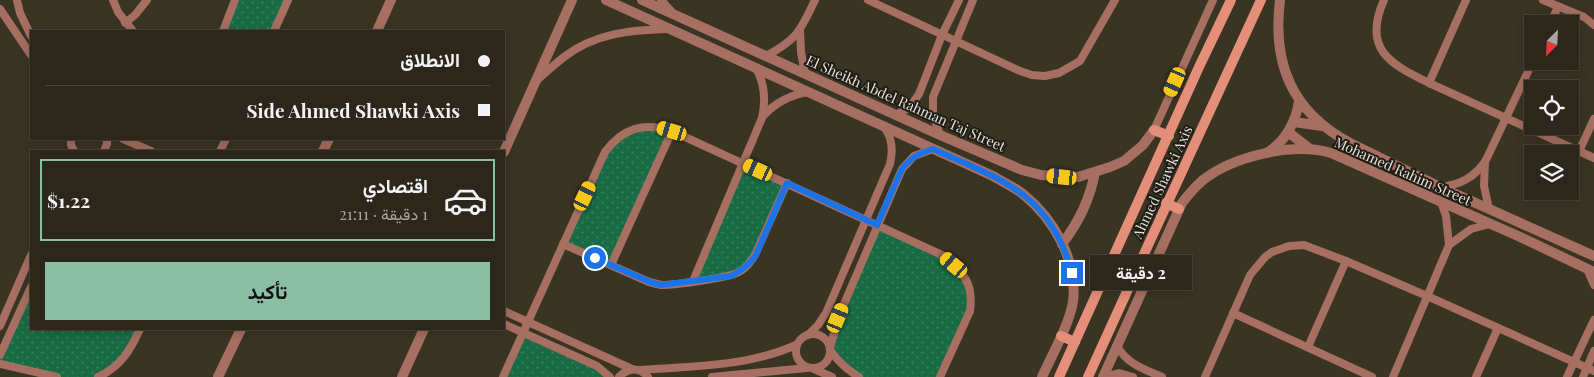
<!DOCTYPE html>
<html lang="ar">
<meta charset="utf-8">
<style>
:root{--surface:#2c271a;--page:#342f23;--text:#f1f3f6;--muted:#a6a5a2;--line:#484439;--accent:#8abfa5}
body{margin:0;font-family:"Playfair Display",Vazirmatn,serif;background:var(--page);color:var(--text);direction:rtl;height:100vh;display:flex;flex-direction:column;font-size:19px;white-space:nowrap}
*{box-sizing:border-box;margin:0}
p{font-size:16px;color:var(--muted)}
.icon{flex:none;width:28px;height:28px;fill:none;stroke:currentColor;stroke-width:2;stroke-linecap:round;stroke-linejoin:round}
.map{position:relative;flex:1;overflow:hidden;direction:ltr}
.drawer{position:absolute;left:30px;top:150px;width:475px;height:180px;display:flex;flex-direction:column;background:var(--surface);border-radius:0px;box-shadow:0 2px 12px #0003,0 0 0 1px var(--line);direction:rtl}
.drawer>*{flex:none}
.hud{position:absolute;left:30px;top:30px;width:475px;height:110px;border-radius:0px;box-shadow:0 2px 12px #0003,0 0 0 1px var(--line);direction:rtl;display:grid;align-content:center;height:110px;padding:0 15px;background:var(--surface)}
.needle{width:32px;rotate:204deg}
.fabs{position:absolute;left:1524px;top:15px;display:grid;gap:10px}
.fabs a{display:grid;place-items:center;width:55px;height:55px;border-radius:0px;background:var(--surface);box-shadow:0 2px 12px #0003,0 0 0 1px var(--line);font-size:25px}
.end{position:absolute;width:22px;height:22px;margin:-11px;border:6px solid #1a73e8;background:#fff;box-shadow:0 0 0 2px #fff}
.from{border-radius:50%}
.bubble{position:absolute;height:35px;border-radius:0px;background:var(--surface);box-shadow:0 2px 12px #0003,0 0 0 1px var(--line);font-size:16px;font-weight:700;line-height:35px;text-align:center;direction:rtl}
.car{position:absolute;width:15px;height:30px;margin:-15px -8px;border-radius:6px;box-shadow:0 0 4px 1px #0007;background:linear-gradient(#f5c518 24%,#345 0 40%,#f5c518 0 76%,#345 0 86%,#f5c518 0)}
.hud b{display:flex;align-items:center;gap:18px;height:48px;font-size:19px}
.hud b+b{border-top:1px solid var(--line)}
.hud i{width:12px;height:12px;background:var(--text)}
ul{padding:9px 0 0;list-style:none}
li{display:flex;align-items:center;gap:15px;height:82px;margin:0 10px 8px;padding:0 5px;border:2px solid transparent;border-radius:0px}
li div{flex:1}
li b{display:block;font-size:19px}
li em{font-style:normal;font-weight:700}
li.active{border-color:var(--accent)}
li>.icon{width:45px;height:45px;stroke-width:1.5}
.cta{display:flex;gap:10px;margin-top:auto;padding:10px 15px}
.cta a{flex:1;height:58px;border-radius:0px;background:var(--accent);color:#111;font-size:20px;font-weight:700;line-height:58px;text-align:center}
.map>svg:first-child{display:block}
.green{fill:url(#green-dots)}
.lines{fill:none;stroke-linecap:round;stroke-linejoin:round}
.minor{stroke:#a66f61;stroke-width:8}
.tertiary{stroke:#a66f61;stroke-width:10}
.secondary{stroke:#e58e79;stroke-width:10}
.route{stroke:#1a73e8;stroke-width:6}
.labels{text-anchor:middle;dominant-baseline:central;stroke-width:4;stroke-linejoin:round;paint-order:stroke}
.street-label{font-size:14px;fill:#e6e2d8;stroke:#1f1c15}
</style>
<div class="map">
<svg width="1594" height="377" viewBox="0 0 1594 377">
<defs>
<pattern id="green-dots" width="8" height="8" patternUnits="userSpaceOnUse" patternTransform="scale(1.25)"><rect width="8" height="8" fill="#196b45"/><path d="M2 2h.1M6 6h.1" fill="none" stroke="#3a805f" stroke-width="1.8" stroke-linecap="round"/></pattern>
</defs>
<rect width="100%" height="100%" fill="#3a3423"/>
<g class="green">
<path d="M235,0H288L274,31H223Z"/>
<path d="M634,129L672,131L611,265L563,244L605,152Z"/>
<path d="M744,163L787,183L755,255L741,271L693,281Z"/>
<path d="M877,225L944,256L962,273L972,302L940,377H859L830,348Z"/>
<path d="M31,287V329H140L132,347L98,377H57L0,364V355Z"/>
<path d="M523,332L597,366L610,377H503Z"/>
</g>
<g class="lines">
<g class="minor">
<path d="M17,0L20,13L31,36"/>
<path d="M113,0L118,12L133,31"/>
<path d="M661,0L672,12"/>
<path d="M868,0L1020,71L1032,75L1045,76L1059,73L1080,61L1115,0"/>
<path d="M1384,0C1362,49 1390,64 1429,83L1594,158"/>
<path d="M1543,0L1584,17L1594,25"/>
<path d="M0,9L31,55"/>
<path d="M125,23L135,15L147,0"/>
<path d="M1550,24L1558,7"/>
<path d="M223,31L235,0"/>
<path d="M274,31L288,0"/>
<path d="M800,31L801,52L805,74"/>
<path d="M766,56C798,39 800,31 815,0"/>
<path d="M537,80C546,72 555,64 564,57C595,33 631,30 668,29"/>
<path d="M1429,83L1466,0"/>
<path d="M896,115L910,107L919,94L942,35L959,0"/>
<path d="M763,116C775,103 790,95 808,92"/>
<path d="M1154,130L1213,0"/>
<path d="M940,135L933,115V97L973,0"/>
<path d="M71,139V145L74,151"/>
<path d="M123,139L151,151"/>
<path d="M104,151L107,144V139"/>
<path d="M220,151L226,139"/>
<path d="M1579,151L1594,119"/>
<path d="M1485,162L1484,186L1489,209"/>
<path d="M1440,187C1460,185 1473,178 1485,162L1533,61"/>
<path d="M1441,202L1446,216L1449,245"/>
<path d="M563,244L649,282C653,283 657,284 661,285C675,285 728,278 739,272C747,268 751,261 755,255L787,183"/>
<path d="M611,265L672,131"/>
<path d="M1587,269L1594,285"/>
<path d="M693,281L762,118C766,100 765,84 756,68"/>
<path d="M504,311L632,369"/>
<path d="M1233,313L1372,377"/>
<path d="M504,324L597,366L610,377"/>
<path d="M0,326L31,255"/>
<circle cx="813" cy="351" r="17"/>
<path d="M808,335L818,325L826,313L890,164C893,151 893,138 884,127"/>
<path d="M1117,346C1127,364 1144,369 1162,377"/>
<path d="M1308,347L1346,261"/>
<path d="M830,348L838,318L902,169L914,156L933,149"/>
<path d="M830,350C838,362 846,369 859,377"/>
<path d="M0,355L31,287"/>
<path d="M0,364L57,377"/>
<path d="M814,369L832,377"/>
<path d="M639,370C692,366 747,367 796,345"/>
<path d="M98,377C120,367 130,351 140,329"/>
<path d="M503,377L605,152C623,128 643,122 672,131L944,256C964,273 974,284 970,311L940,377"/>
<path d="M619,377C628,367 640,367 648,377"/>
<path d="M712,377L807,368"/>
<path d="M1104,377L1119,373L1133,377"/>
<path d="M1205,377L1250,275L1265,257L1272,252L1289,246L1304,245L1346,261L1427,296L1594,371"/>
<path d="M1393,377L1449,245L1471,229L1490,224"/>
<path d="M1476,377L1498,328"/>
<path d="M1567,377L1594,320"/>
<path d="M1583,377L1594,351"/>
</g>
<g class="tertiary">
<path d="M606,0L993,176C1003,182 1014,187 1023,194C1054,219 1078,261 1073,302C1069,325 1052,355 1042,377"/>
<path d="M642,0L940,135L1022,170L1041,175L1078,177L1110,167L1124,161L1143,145L1154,130"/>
<path d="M1280,0C1272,64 1292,112 1350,143L1440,187L1594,256"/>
<path d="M377,31L391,0"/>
<path d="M1294,122L1322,126"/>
<path d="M1288,132L1310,149"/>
<path d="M323,151L329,139"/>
<path d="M504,152L572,0"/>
<path d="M1268,152C1286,141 1296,121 1299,101"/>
<path d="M1062,244C1079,222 1090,200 1095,172"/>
<path d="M218,377L241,329"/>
<path d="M402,377L424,329"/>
<path d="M1103,377L1182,203C1188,195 1195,187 1203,180C1234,156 1293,142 1331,153L1518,236L1594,272"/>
</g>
<g class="secondary">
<path d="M1154,130L1169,136"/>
<path d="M1166,203L1179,209"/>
<path d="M1061,336L1075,342"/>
<path d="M1059,377L1199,67L1231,0"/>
<path d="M1088,377C1145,251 1203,126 1261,0"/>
</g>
</g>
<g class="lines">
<path class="route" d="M595,258L650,282L661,285L731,276C742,270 749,265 756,255L787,183L877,225L902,169C911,157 920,153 933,149C1002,180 1050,193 1072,273"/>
</g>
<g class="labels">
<g class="street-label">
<text transform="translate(906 103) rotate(24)">El Sheikh Abdel Rahman Taj Street</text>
<text transform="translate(1403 171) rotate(24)">Mohamed Rahim Street</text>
<text transform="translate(1162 182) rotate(-65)">Ahmed Shawki Axis</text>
</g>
</g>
</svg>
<div class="fabs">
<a><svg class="needle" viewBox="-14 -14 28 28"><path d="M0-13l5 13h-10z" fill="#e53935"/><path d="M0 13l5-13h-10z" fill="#a6a5a2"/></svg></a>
<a><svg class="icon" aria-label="locate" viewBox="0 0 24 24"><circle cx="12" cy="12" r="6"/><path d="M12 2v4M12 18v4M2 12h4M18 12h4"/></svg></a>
<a><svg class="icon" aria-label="layers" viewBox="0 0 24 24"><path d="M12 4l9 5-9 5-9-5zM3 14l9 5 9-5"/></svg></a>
</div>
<i class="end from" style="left:595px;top:258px"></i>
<i class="end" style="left:1072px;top:273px"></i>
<div class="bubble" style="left:1090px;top:255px;width:102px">2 دقيقة</div>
<i class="car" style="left:1175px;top:82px;rotate:204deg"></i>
<i class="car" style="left:672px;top:131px;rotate:287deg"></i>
<i class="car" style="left:758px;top:170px;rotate:295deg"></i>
<i class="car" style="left:1062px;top:177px;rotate:276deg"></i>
<i class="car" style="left:585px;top:196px;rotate:25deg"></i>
<i class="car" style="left:954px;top:265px;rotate:310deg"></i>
<i class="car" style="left:838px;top:318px;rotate:23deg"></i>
<div class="hud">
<b><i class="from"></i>الانطلاق</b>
<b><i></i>Side Ahmed Shawki Axis</b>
</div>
<section class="drawer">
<ul>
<li class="active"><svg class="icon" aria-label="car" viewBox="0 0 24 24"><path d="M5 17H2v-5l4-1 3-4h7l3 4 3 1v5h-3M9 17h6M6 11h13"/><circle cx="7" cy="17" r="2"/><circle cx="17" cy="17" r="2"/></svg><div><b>اقتصادي</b><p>1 دقيقة · 21:11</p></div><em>$1.22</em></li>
</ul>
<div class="cta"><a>تأكيد</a></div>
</section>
</div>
